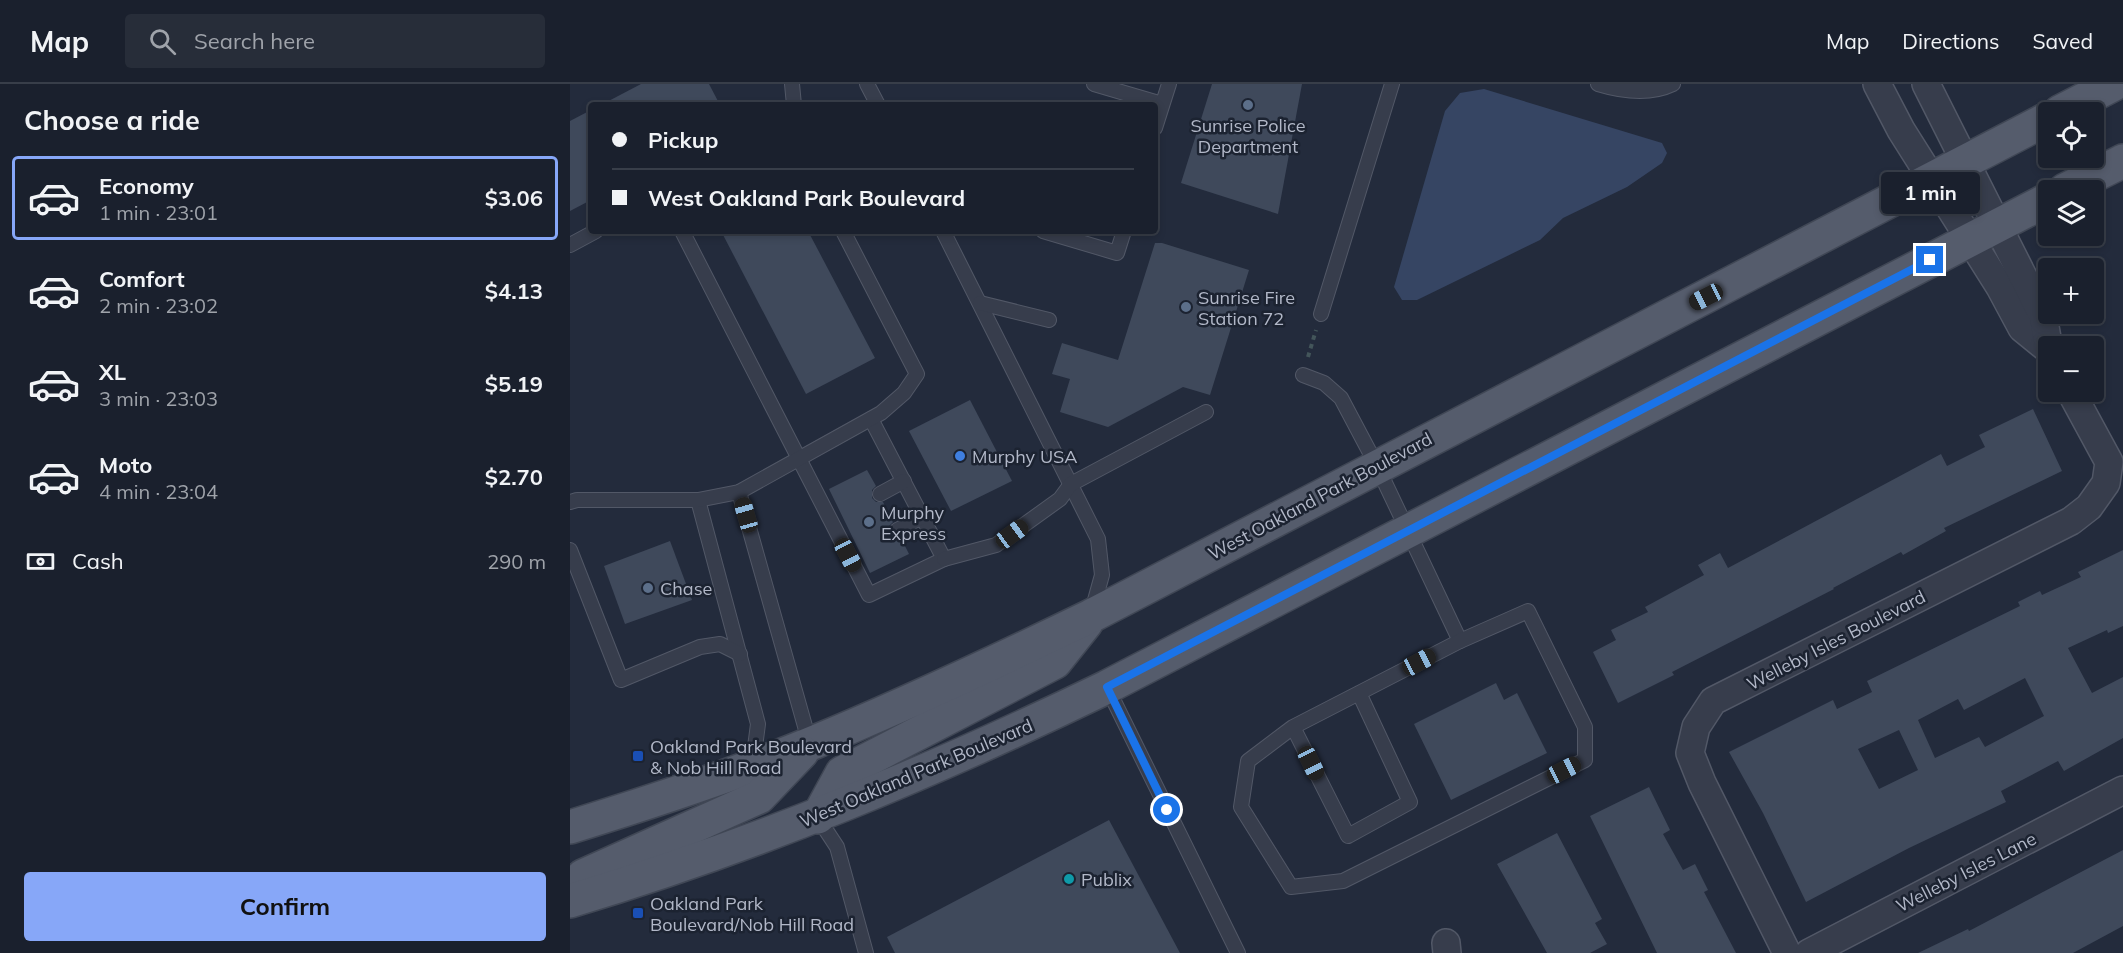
<!DOCTYPE html>
<meta charset="utf-8">
<style>
:root{--surface:#1a202d;--page:#272d39;--text:#f1f3f6;--muted:#9fa3aa;--line:#383e49;--accent:#87a7f8}
body{margin:0;font-family:Mulish,sans-serif;background:var(--page);color:var(--text);height:100vh;display:flex;flex-direction:column;font-size:22px;white-space:nowrap}
*{box-sizing:border-box;margin:0}
p{font-size:20px;color:var(--muted)}
.icon{flex:none;width:33px;height:33px;fill:none;stroke:currentColor;stroke-width:2;stroke-linecap:round;stroke-linejoin:round}
.map{position:relative;flex:1;overflow:hidden}
.panel{display:flex;flex-direction:column;background:var(--surface);width:570px}
.panel>*{flex:none}
.banner{position:absolute;left:18px;top:18px;width:570px;height:132px;border-radius:6px;box-shadow:0 3px 9px #0003,0 0 0 2px var(--line);display:grid;align-content:center;height:132px;padding:0 24px;background:var(--surface)}
.controls{position:absolute;left:1468px;top:18px;display:grid;gap:12px}
.controls a{display:grid;place-items:center;width:66px;height:66px;border-radius:6px;background:var(--surface);box-shadow:0 3px 9px #0003,0 0 0 2px var(--line);font-size:30px}
.end{position:absolute;width:27px;height:27px;margin:-14px;border:8px solid #1a73e8;background:#fff;box-shadow:0 0 0 3px #fff}
.from{border-radius:50%}
.bubble{position:absolute;height:42px;border-radius:6px;background:var(--surface);box-shadow:0 3px 9px #0003,0 0 0 2px var(--line);font-size:20px;font-weight:700;line-height:42px;text-align:center}
.car{position:absolute;width:18px;height:36px;margin:-18px -9px;border-radius:8px;box-shadow:0 0 4px 2px #0007;background:linear-gradient(#222 24%,#8ab4d8 0 40%,#222 0 76%,#8ab4d8 0 86%,#222 0)}
.banner b{display:flex;align-items:center;gap:21px;height:57px;font-size:22px}
.banner b+b{border-top:2px solid var(--line)}
.banner i{width:15px;height:15px;background:var(--text)}
ul{padding:0;list-style:none}
li{display:flex;align-items:center;gap:18px;height:84px;margin:0 12px 9px;padding:0 12px;border:3px solid transparent;border-radius:6px}
li div{flex:1}
li b{display:block;font-size:22px}
li em{font-style:normal;font-weight:700}
li.active{border-color:var(--accent)}
li>.icon{width:54px;height:54px;stroke-width:1.5}
h2{padding:0 24px;font-size:27px;line-height:72px}
.pay{display:flex;align-items:center;gap:15px;height:66px;padding:0 24px;font-size:22px}
.pay p{margin-inline-start:auto}
.cta{display:flex;gap:12px;margin-top:auto;padding:12px 24px}
.cta a{flex:1;height:69px;border-radius:6px;background:var(--accent);color:#111;font-size:24px;font-weight:700;line-height:69px;text-align:center}
header{display:flex;align-items:center;gap:36px;box-sizing:border-box;height:84px;padding:0 30px;background:var(--surface);border-bottom:2px solid var(--line)}
header strong{font-size:28px}
nav{display:flex;gap:33px;margin-inline-start:auto;font-size:21px}
.search{width:420px;height:54px;background:var(--page);display:flex;align-items:center;gap:15px;box-sizing:border-box;padding:0 21px;border-radius:6px;color:var(--muted);font-size:22px}
main{display:flex;flex:1;min-height:0}
.map>svg:first-child{display:block}
.water{fill:#364563}
.building{fill:#3f495b;fill-rule:evenodd}
.lines{fill:none;stroke-linecap:round;stroke-linejoin:round}
.lane-casing{stroke:#525867;stroke-width:16}
.street-casing{stroke:#525867;stroke-width:30}
.primary-casing{stroke:#404755;stroke-width:36}
.path{stroke:#43555a;stroke-width:4;stroke-dasharray:4.5 4.5;stroke-linecap:butt}
.lane{stroke:#373d4c;stroke-width:14}
.street{stroke:#373d4c;stroke-width:27}
.primary{stroke:#555c6c;stroke-width:33}
.route{stroke:#1a73e8;stroke-width:8}
.service-dot{fill:#5c6f8a;stroke:#1c2331;stroke-width:2}
.shop-dot{fill:#3f7fe0;stroke:#1c2331;stroke-width:2}
.transit-dot{fill:#1a4fb4;stroke:#1c2331;stroke-width:2}
.culture-dot{fill:#0f9aa8;stroke:#1c2331;stroke-width:2}
.labels{text-anchor:middle;dominant-baseline:central;stroke-width:5;stroke-linejoin:round;paint-order:stroke}
.poi-label{font-size:18px;fill:#b2b8c8;stroke:#1c2331;text-anchor:start}
.street-label{font-size:18px;fill:#b2b8c8;stroke:#1c2331}
</style>
<header>
<strong>Map</strong>
<div class="search"><svg class="icon" aria-label="search" viewBox="0 0 24 24"><circle cx="10" cy="10" r="6"/><path d="M15 15l6 6"/></svg>Search here</div>
<nav><a>Map</a><a>Directions</a><a>Saved</a></nav>
</header>
<main>
<section class="panel">
<h2>Choose a ride</h2>
<ul>
<li class="active"><svg class="icon" aria-label="car" viewBox="0 0 24 24"><path d="M5 17H2v-5l4-1 3-4h7l3 4 3 1v5h-3M9 17h6M6 11h13"/><circle cx="7" cy="17" r="2"/><circle cx="17" cy="17" r="2"/></svg><div><b>Economy</b><p>1 min · 23:01</p></div><em>$3.06</em></li>
<li><svg class="icon" aria-label="car" viewBox="0 0 24 24"><path d="M5 17H2v-5l4-1 3-4h7l3 4 3 1v5h-3M9 17h6M6 11h13"/><circle cx="7" cy="17" r="2"/><circle cx="17" cy="17" r="2"/></svg><div><b>Comfort</b><p>2 min · 23:02</p></div><em>$4.13</em></li>
<li><svg class="icon" aria-label="car" viewBox="0 0 24 24"><path d="M5 17H2v-5l4-1 3-4h7l3 4 3 1v5h-3M9 17h6M6 11h13"/><circle cx="7" cy="17" r="2"/><circle cx="17" cy="17" r="2"/></svg><div><b>XL</b><p>3 min · 23:03</p></div><em>$5.19</em></li>
<li><svg class="icon" aria-label="car" viewBox="0 0 24 24"><path d="M5 17H2v-5l4-1 3-4h7l3 4 3 1v5h-3M9 17h6M6 11h13"/><circle cx="7" cy="17" r="2"/><circle cx="17" cy="17" r="2"/></svg><div><b>Moto</b><p>4 min · 23:04</p></div><em>$2.70</em></li>
</ul>
<div class="pay"><svg class="icon" aria-label="cash" viewBox="0 0 24 24"><path d="M3 7h18v10H3z"/><circle cx="12" cy="12" r="2"/></svg>Cash<p>290 m</p></div>
<div class="cta"><a>Confirm</a></div>
</section>
<div class="map">
<svg width="1553" height="869" viewBox="0 0 1553 869">
<rect width="100%" height="100%" fill="#232b3c"/>
<path class="water" d="M914,5L1092,59L1097,69L1092,79L1057,103L993,134L970,156L847,216H832L824,203L875,27L890,9Z"/>
<g class="building">
<path d="M71,0H139L150,21H31Z"/>
<path d="M642,0H732L708,130L611,99Z"/>
<path d="M21,26V116L0,127V37Z"/>
<path d="M151,147H238L305,274L236,310Z"/>
<path d="M585,159H592L679,186L640,311L613,303L538,343L490,328L500,295L482,290L492,259L548,276Z"/>
<path d="M400,316L442,397L381,427L339,347Z"/>
<path d="M1463,325L1492,387L1374,444L1376,447L1333,471L1331,468L1263,504L1264,505L1102,588L1104,591L1048,619L1023,568L1046,556L1041,546L1078,528L1075,523L1134,491L1128,481L1150,469L1158,484L1371,370L1377,382L1415,363L1409,351Z"/>
<path d="M297,386L306,402L302,406V414L306,418H313L323,438L319,442V450L323,454H331L339,470L300,489L259,405Z"/>
<path d="M100,457L122,516L55,540L34,482Z"/>
<path d="M1553,466V542L1538,549L1537,546L1498,564L1522,609L1553,593V654L1494,687L1488,677L1431,707L1436,718L1339,764L1236,818L1193,729L1159,668L1263,616L1267,625L1302,608L1297,597L1450,522L1448,518L1470,507L1472,511L1511,493L1508,488ZM1455,594L1474,632L1415,663L1409,653L1365,674L1348,636L1388,615L1394,626ZM1329,646L1348,686L1309,705L1288,665Z"/>
<path d="M926,599L934,616L947,609L977,669L881,716L844,640Z"/>
<path d="M1079,703L1100,746L1093,750L1113,786L1125,780L1138,806L1134,808L1166,869H1087L1020,732Z"/>
<path d="M539,736L610,869H325L317,853Z"/>
<path d="M987,749L1032,835L1025,839L1037,860L1020,869H977L927,780Z"/>
<path d="M1553,766V842L1503,869H1348L1398,845L1399,847Z"/>
</g>
<g class="lines">
<defs>
<g id="lane">
<path d="M222,0L224,21"/>
<path d="M297,0L308,21"/>
<path d="M524,0L592,20"/>
<path d="M1028,0C1051,7 1080,11 1103,0"/>
<path d="M585,44L599,0"/>
<path d="M112,147L299,511L374,475L301,335"/>
<path d="M373,147L528,455L532,491L522,527"/>
<path d="M473,147L547,169L554,147"/>
<path d="M0,161L26,147"/>
<path d="M410,219L479,236"/>
<path d="M751,230L822,0"/>
<path d="M733,291L754,299L771,314L807,382L890,557"/>
<path d="M169,408L240,660"/>
<path d="M310,410L334,397"/>
<path d="M128,416L188,640L185,663L175,678"/>
<path d="M0,418L7,416H128L169,408L311,329L334,309L347,290L273,147"/>
<path d="M327,446L352,433"/>
<path d="M0,466L51,596L130,563L150,560L170,570"/>
<path d="M374,475L426,461L490,415L501,400L636,328"/>
<path d="M537,603L668,869"/>
<path d="M723,643L678,677L671,723L721,803L773,797L1015,676V643L958,527L890,557L723,643L778,752L840,718L789,609"/>
<path d="M248,734L267,763L296,869"/>
</g>
<g id="street">
<path d="M1307,0L1331,46L1430,203L1452,244L1479,266"/>
<path d="M1356,0L1473,232L1479,265"/>
<path d="M876,859L877,869"/>
<path d="M1217,869L1132,699L1120,669L1126,643L1143,617L1501,437L1519,423L1536,399L1539,378L1501,308"/>
<path d="M1239,869L1553,706"/>
</g>
<g id="primary">
<path d="M1490,28L1544,0"/>
<path d="M1495,106L1553,77"/>
<path d="M248,733L272,689L485,578L516,539"/>
<path d="M0,743C81,718 162,692 240,660C335,621 428,577 521,532L1479,34"/>
<path d="M1,809L13,792L189,713L232,668"/>
<path d="M0,817C187,761 361,688 537,603L1479,115"/>
</g>
</defs>
<use href="#lane" class="lane-casing"/>
<use href="#street" class="street-casing"/>
<use href="#primary" class="primary-casing"/>
<path class="path" d="M738,273L746,246"/>
<use href="#lane" class="lane"/>
<use href="#street" class="street"/>
<use href="#primary" class="primary"/>
</g>
<g class="lines">
<path class="route" d="M597,726L537,603L1360,176"/>
</g>
<g class="service-dot">
<circle cx="678" cy="21" r="6"/>
<circle cx="616" cy="223" r="6"/>
<circle cx="299" cy="438" r="6"/>
<circle cx="78" cy="504" r="6"/>
</g>
<circle class="shop-dot" cx="390" cy="372" r="6"/>
<g class="transit-dot">
<rect x="62" y="666" width="12" height="12" rx="3"/>
<rect x="62" y="823" width="12" height="12" rx="3"/>
</g>
<circle class="culture-dot" cx="499" cy="795" r="6"/>
<g class="labels">
<g class="poi-label">
<text x="678" y="41" text-anchor="middle">Sunrise Police<tspan x="678" dy="21">Department</tspan></text>
<text x="628" y="213">Sunrise Fire<tspan x="628" dy="21">Station 72</tspan></text>
<text x="402" y="372">Murphy USA</text>
<text x="311" y="428">Murphy<tspan x="311" dy="21">Express</tspan></text>
<text x="90" y="504">Chase</text>
<text x="80" y="662">Oakland Park Boulevard<tspan x="80" dy="21">&amp; Nob Hill Road</tspan></text>
<text x="511" y="795">Publix</text>
<text x="80" y="819">Oakland Park<tspan x="80" dy="21">Boulevard/Nob Hill Road</tspan></text>
</g>
<g class="street-label">
<text transform="translate(750 412) rotate(-28)">West Oakland Park Boulevard</text>
<text transform="translate(1266 556) rotate(-27)">Welleby Isles Boulevard</text>
<text transform="translate(346 689) rotate(-23)">West Oakland Park Boulevard</text>
<text transform="translate(1396 788) rotate(-27)">Welleby Isles Lane</text>
</g>
</g>
</svg>
<div class="controls">
<a><svg class="icon" aria-label="locate" viewBox="0 0 24 24"><circle cx="12" cy="12" r="6"/><path d="M12 2v4M12 18v4M2 12h4M18 12h4"/></svg></a>
<a><svg class="icon" aria-label="layers" viewBox="0 0 24 24"><path d="M12 4l9 5-9 5-9-5zM3 14l9 5 9-5"/></svg></a>
<a>+</a>
<a>−</a>
</div>
<i class="end from" style="left:597px;top:726px"></i>
<i class="end" style="left:1360px;top:176px"></i>
<div class="bubble" style="left:1311px;top:88px;width:99px">1 min</div>
<i class="car" style="left:1136px;top:213px;rotate:243deg"></i>
<i class="car" style="left:176px;top:431px;rotate:344deg"></i>
<i class="car" style="left:442px;top:450px;rotate:54deg"></i>
<i class="car" style="left:278px;top:471px;rotate:152deg"></i>
<i class="car" style="left:849px;top:578px;rotate:62deg"></i>
<i class="car" style="left:741px;top:679px;rotate:154deg"></i>
<i class="car" style="left:994px;top:686px;rotate:63deg"></i>
<div class="banner">
<b><i class="from"></i>Pickup</b>
<b><i></i>West Oakland Park Boulevard</b>
</div>
</div>
</main>
